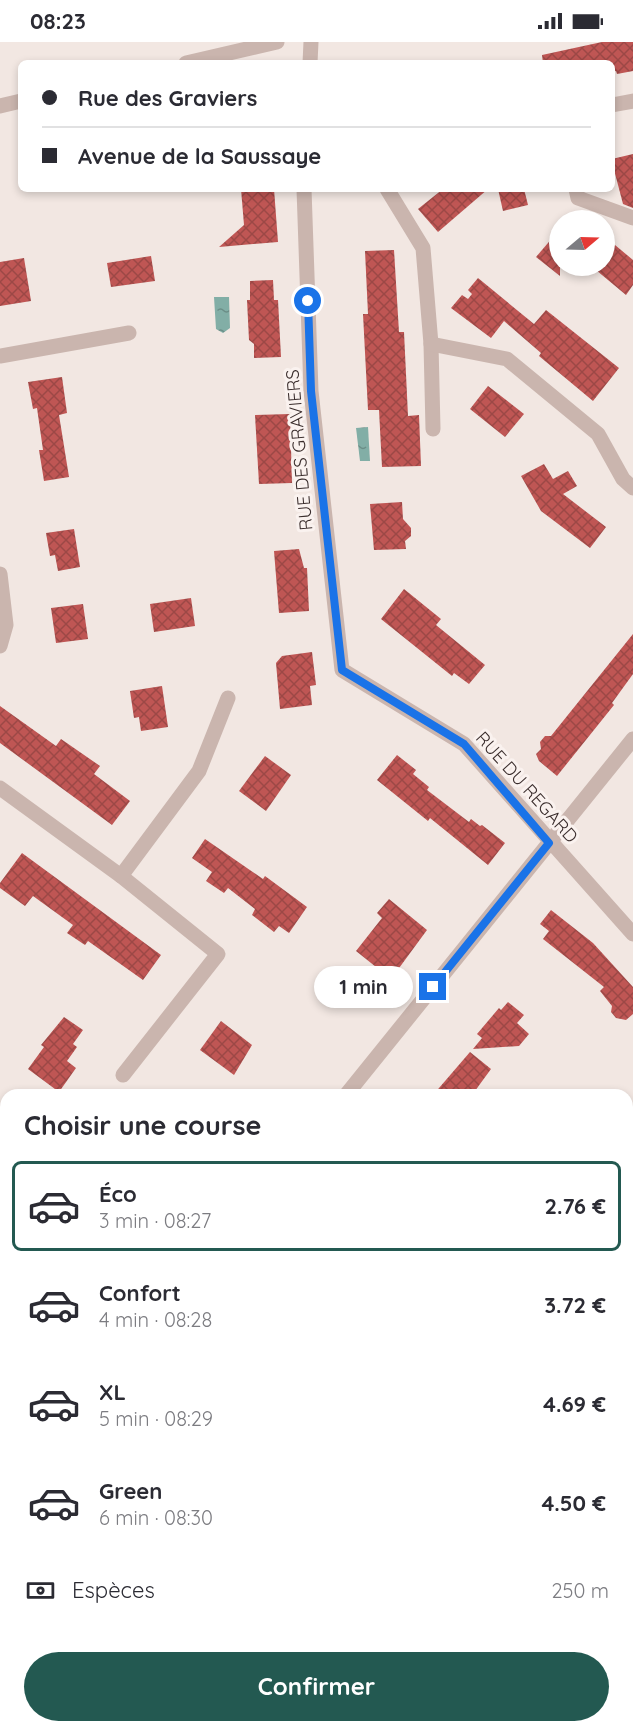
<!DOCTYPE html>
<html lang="fr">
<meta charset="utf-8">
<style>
:root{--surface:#fff;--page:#f2f2f3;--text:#2b2b33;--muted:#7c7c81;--line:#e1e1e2;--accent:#235951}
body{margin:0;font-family:Quicksand,sans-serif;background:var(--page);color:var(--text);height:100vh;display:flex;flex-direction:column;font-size:22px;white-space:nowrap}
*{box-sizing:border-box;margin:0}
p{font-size:20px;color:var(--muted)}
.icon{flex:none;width:33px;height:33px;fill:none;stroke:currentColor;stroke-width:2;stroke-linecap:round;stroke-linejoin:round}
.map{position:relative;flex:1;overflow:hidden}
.details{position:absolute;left:0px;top:1047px;width:633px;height:644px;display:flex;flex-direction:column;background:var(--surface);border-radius:18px 18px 0 0;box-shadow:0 3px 9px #0003}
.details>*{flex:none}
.guide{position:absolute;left:18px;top:18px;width:597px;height:132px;border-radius:9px;box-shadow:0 3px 9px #0003;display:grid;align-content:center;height:132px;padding:0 24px;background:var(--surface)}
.needle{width:39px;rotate:71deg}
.tools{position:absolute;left:549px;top:168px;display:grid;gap:12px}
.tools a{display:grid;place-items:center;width:66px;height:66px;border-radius:50%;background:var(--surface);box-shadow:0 3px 9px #0003;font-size:30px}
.end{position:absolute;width:27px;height:27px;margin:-14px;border:8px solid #1a73e8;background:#fff;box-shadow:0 0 0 3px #fff}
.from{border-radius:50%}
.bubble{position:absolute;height:42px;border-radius:21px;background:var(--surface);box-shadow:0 3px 9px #0003;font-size:20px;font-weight:800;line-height:42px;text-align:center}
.guide b{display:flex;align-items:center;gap:21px;height:57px;font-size:22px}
.guide b+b{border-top:2px solid var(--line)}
.guide i{width:15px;height:15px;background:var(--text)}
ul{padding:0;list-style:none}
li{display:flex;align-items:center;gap:18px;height:90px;margin:0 12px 9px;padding:0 12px;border:3px solid transparent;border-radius:9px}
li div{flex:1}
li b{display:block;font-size:22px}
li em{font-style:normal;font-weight:800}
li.current{border-color:var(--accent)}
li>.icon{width:54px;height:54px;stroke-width:1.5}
h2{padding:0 24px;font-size:27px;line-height:72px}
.pay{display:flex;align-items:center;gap:15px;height:66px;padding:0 24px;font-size:22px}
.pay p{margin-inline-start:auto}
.button{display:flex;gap:12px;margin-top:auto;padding:12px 24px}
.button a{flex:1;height:69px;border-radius:36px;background:var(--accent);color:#fff;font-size:24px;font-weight:800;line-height:69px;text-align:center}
.status{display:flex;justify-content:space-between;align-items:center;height:42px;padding:0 30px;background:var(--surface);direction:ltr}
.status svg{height:16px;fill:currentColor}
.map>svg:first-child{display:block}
.water{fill:url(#water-ripples)}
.building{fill:url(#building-cross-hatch)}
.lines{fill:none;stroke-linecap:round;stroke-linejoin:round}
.street{stroke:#cab5ae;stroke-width:15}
.route{stroke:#1a73e8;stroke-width:8}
.labels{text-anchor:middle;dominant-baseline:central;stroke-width:6;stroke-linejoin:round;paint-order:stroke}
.street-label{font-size:18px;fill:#3a2d2c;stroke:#faf2ef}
</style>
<div class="status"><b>08:23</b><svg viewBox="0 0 49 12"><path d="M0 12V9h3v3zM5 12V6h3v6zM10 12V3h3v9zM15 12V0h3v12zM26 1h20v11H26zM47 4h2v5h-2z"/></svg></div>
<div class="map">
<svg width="633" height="1690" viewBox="0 0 633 1690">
<defs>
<pattern id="water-ripples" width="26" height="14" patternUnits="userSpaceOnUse" patternTransform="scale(1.5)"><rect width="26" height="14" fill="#82aea6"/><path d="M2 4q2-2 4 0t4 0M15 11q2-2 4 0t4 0" fill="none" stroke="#6b8e87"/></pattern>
<pattern id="building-cross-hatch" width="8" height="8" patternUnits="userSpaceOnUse" patternTransform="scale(1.5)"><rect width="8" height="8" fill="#bf5654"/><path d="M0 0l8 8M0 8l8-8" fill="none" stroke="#9c4846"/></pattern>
</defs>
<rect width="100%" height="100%" fill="#f2e7e2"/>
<g class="water">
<path d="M214,255H229L230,286L223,291L216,287Z"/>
<path d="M368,385L370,419H360L356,386Z"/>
</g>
<g class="building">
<path d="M602,0H633V29L617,32L616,29L612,30V21H543L542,13Z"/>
<path d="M633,112V166L623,162L612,120V117Z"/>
<path d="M241,147H274L278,200L219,205L244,183Z"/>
<path d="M443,147H488L438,190L418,167Z"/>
<path d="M498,147H524L528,163L503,169Z"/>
<path d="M560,187V234L536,215Z"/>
<path d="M615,203L633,218V243L626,253L596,228L599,224H604V216Z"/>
<path d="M394,208L399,290H404L408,374L419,373L421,424L382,425L379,368H368L363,272H368L365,209Z"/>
<path d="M151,214L155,239L111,245L107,221Z"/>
<path d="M24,216L31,259L0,264V220Z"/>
<path d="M478,236L534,282L546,268L619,326L593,359L539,314L541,311L504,279L491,296L451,266L462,253L468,257L472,252L468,248Z"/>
<path d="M273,238L274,258H278L281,315L254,316V302L249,298L247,258H250V239Z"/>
<path d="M62,335L67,371L59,373L69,435L44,439L39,408H43L37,366L33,367L28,340Z"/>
<path d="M488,344L524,372L505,395L470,367Z"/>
<path d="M290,372L292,441L259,442L255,373Z"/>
<path d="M544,422L553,437L568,429L577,444L563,452L606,485L590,506L541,469L521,434Z"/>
<path d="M402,460L403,477L411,486V494L405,499L406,507L374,508L370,462Z"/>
<path d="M74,487L80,525L58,529L55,513L50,514L46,491Z"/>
<path d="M299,507L304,526H307L309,569L279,571L274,509Z"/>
<path d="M404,547L441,577L436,583L485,623L469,642L454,631L452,634L381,577Z"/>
<path d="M191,556L195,584L154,590L150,562Z"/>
<path d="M83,562L88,597L56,601L51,566Z"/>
<path d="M633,592V632L612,661L614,663L557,734L539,719L536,712L541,707L540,700L545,694H551Z"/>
<path d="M312,610L316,643L310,644L312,663L280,667L276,621L282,614Z"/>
<path d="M162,644L168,685L141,689L139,675L134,676L130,649Z"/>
<path d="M0,664L56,704L61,697L100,724L94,732L130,759L112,783L0,701Z"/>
<path d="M397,713L416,728L413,732L429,745L427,748L469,780L471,777L480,784L482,783L505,801L488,823L430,776L428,779L377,738Z"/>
<path d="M265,714L291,733L266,769L239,749Z"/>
<path d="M205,797L263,837L265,834L307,865L289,891L279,884L274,890L252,873L255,867L228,846L224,851L206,839L212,830L192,816Z"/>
<path d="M22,811L161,913L143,938L88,899L85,903L67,891L73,883L33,854L25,864L0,846V841Z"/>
<path d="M389,857L427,888L391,937L356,909L382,876L377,871Z"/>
<path d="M551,868L593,901L633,945V972L626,978L616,976L611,970L612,964L600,949L604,945L543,897L549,889L540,882Z"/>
<path d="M508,960L524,973L517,981L529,992L519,1004L473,1007L482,996L477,992L499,966L501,968Z"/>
<path d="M64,975L83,988L73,1002L77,1005L67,1019L76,1026L59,1050L28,1027L44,1005L41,1003Z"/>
<path d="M221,979L252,1003L234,1033L200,1008Z"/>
<path d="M470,1010L491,1027L472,1053H433Z"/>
</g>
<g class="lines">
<g class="street">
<path d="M186,21L277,0"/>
<path d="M310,21L311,0"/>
<path d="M612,63L633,59"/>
<path d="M0,64L21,59"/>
<path d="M304,147L311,349L342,628L464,702L633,892"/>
<path d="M387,147L423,206L431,302L433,387"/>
<path d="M576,147L578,156L633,176"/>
<path d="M431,302L507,317L598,392L623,437L633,446"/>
<path d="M0,314L129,291"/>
<path d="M0,532L6,583L0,604"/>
<path d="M0,746L121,834L218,912L123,1033"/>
<path d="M121,834L199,729L228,656"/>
<path d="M346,1053L633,697"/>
<path d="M627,1175H633"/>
<path d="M0,1289L6,1288"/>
<path d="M627,1454L633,1452"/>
<path d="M138,1690L140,1684"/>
</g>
</g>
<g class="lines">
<path class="route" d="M308,259L311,349L342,628L464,702L549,801L433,945"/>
</g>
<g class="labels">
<g class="street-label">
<text transform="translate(299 408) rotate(-95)">RUE DES GRAVIERS</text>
<text transform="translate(527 745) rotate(48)">RUE DU REGARD</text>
</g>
</g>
</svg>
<div class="tools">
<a><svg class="needle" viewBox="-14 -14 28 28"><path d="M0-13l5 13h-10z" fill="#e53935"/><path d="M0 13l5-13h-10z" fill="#7c7c81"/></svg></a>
</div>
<i class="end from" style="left:308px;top:259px"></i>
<i class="end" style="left:433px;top:945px"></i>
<div class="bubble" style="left:314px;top:924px;width:99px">1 min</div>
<div class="guide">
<b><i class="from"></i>Rue des Graviers</b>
<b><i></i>Avenue de la Saussaye</b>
</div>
<section class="details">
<h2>Choisir une course</h2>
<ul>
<li class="current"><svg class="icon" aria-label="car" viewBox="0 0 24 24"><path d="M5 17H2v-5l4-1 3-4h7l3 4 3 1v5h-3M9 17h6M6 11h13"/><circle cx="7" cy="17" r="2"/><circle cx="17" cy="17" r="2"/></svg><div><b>Éco</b><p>3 min · 08:27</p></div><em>2.76 €</em></li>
<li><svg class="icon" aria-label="car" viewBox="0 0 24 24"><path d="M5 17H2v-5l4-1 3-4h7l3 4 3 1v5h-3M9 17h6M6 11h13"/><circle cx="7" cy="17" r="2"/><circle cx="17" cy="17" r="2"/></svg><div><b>Confort</b><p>4 min · 08:28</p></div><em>3.72 €</em></li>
<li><svg class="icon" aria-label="car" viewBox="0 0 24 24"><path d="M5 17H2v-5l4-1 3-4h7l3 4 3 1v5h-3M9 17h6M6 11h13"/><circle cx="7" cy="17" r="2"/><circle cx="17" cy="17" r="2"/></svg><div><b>XL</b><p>5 min · 08:29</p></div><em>4.69 €</em></li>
<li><svg class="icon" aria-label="car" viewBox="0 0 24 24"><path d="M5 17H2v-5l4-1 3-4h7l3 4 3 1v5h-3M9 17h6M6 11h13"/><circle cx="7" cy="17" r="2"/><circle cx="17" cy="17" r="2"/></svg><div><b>Green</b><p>6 min · 08:30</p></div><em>4.50 €</em></li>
</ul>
<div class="pay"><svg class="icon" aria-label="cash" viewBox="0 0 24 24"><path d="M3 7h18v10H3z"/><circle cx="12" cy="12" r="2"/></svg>Espèces<p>250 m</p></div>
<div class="button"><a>Confirmer</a></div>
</section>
</div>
